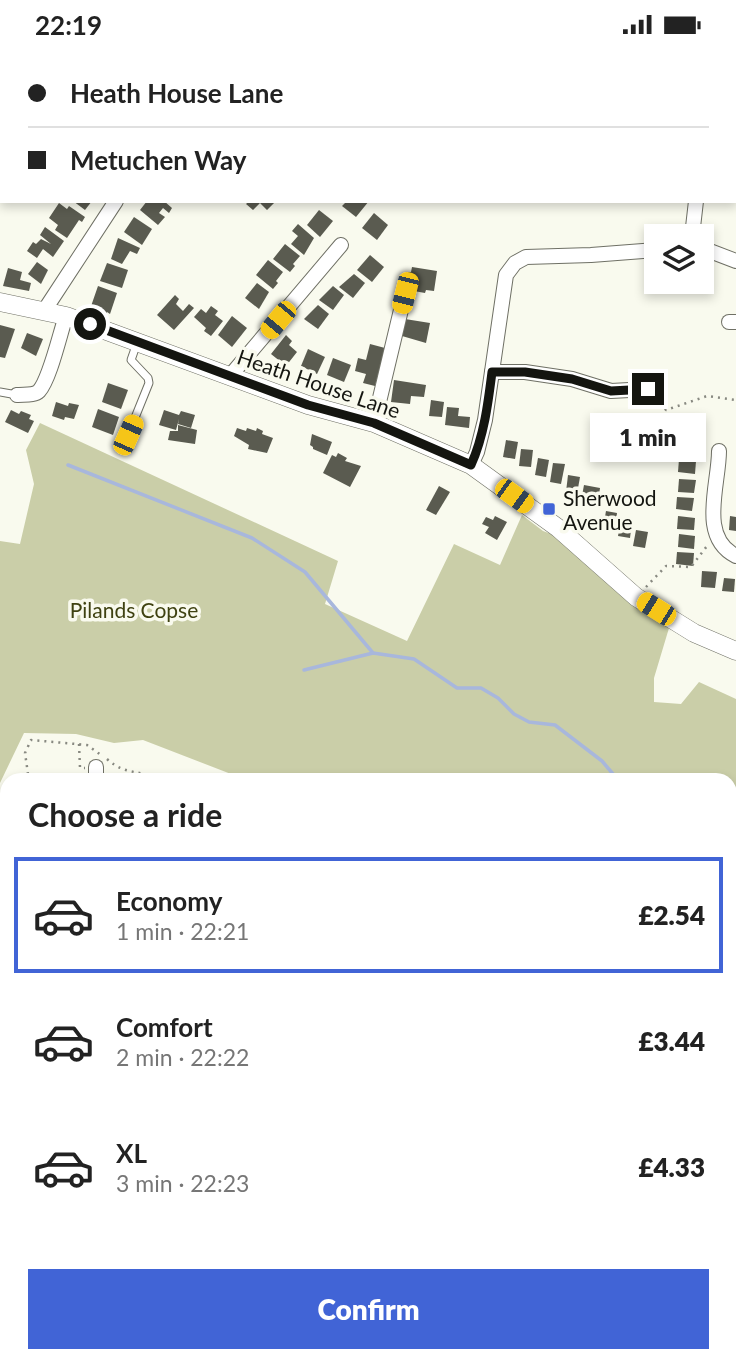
<!DOCTYPE html>
<meta charset="utf-8">
<style>
:root{--surface:#fff;--page:#f2f2f2;--text:#222;--muted:#767676;--line:#e0e0e0;--accent:#4164d6}
body{margin:0;font-family:Lato,sans-serif;background:var(--page);color:var(--text);height:100vh;display:flex;flex-direction:column;font-size:26px;white-space:nowrap}
*{box-sizing:border-box;margin:0}
p{font-size:23px;color:var(--muted)}
.icon{flex:none;width:38px;height:38px;fill:none;stroke:currentColor;stroke-width:2;stroke-linecap:round;stroke-linejoin:round}
.map{position:relative;flex:1;overflow:hidden}
.side{position:absolute;left:0px;top:724px;width:737px;height:590px;display:flex;flex-direction:column;background:var(--surface);border-radius:21px 21px 0 0;box-shadow:0 4px 10px #0003}
.side>*{flex:none}
.guide{position:absolute;left:0px;top:0px;width:737px;height:154px;box-shadow:0 4px 10px #0003;display:grid;align-content:center;height:154px;padding:0 28px;background:var(--surface)}
.fabs{position:absolute;left:644px;top:175px;display:grid;gap:14px}
.fabs a{display:grid;place-items:center;width:70px;height:70px;border-radius:0px;background:var(--surface);box-shadow:0 4px 10px #0003;font-size:35px}
.end{position:absolute;width:32px;height:32px;margin:-16px;border:9px solid #141510;background:#fff;box-shadow:0 0 0 4px #fff}
.from{border-radius:50%}
.bubble{position:absolute;height:49px;border-radius:0px;background:var(--surface);box-shadow:0 4px 10px #0003;font-size:23px;font-weight:800;line-height:49px;text-align:center}
.car{position:absolute;width:21px;height:42px;margin:-21px -10px;border-radius:9px;box-shadow:0 0 5px 2px #0007;background:linear-gradient(#f5c518 24%,#345 0 40%,#f5c518 0 76%,#345 0 86%,#f5c518 0)}
.guide b{display:flex;align-items:center;gap:24px;height:66px;font-size:26px}
.guide b+b{border-top:2px solid var(--line)}
.guide i{width:18px;height:18px;background:var(--text)}
ul{padding:0;list-style:none}
li{display:flex;align-items:center;gap:21px;height:116px;margin:0 14px 10px;padding:0 14px;border:4px solid transparent;border-radius:0px}
li div{flex:1}
li b{display:block;font-size:26px}
li em{font-style:normal;font-weight:800}
li.active{border-color:var(--accent)}
li>.icon{width:63px;height:63px;stroke-width:1.5}
h2{padding:0 28px;font-size:32px;line-height:84px}
.button{display:flex;gap:14px;margin-top:auto;padding:14px 28px}
.button a{flex:1;height:80px;border-radius:0px;background:var(--accent);color:#fff;font-size:28px;font-weight:800;line-height:80px;text-align:center}
.status{display:flex;justify-content:space-between;align-items:center;height:49px;padding:0 35px;background:var(--surface);direction:ltr}
.status svg{height:19px;fill:currentColor}
.map>svg:first-child{display:block}
.green{fill:#cacea8}
.lines{fill:none;stroke-linecap:round;stroke-linejoin:round}
.stream{stroke:#a8b7dc;stroke-width:3.5}
.building{fill:#5a5b50}
.service-casing{stroke:#6f7065;stroke-width:9}
.minor-casing{stroke:#6f7065;stroke-width:16}
.tertiary-casing{stroke:#6f7065;stroke-width:19}
.path{stroke:#888981;stroke-width:2.5;stroke-dasharray:2 5;stroke-linecap:butt}
.service{stroke:#fff;stroke-width:7}
.minor{stroke:#fff;stroke-width:14}
.tertiary{stroke:#fff;stroke-width:18}
.route{stroke:#141510;stroke-width:9}
.poi-dot{fill:#4164d6;stroke:#f9faee;stroke-width:2.5}
.labels{text-anchor:middle;dominant-baseline:central;stroke-width:7;stroke-linejoin:round;paint-order:stroke}
.street-label{font-size:21px;fill:#141510;stroke:#f9faee}
.poi-label{font-size:21px;fill:#141510;stroke:#f9faee;text-anchor:start}
.park-label{font-size:21px;fill:#3f4211;stroke:#f9faee}
</style>
<div class="status"><b>22:19</b><svg viewBox="0 0 49 12"><path d="M0 12V9h3v3zM5 12V6h3v6zM10 12V3h3v9zM15 12V0h3v12zM26 1h20v11H26zM47 4h2v5h-2z"/></svg></div>
<div class="map">
<svg width="736" height="1314" viewBox="0 0 736 1314">
<rect width="100%" height="100%" fill="#f9faee"/>
<g class="green">
<path d="M40,374L338,512L325,555L407,592L454,495L500,516L522,466L543,482L554,486L630,552L669,579L654,629V653L681,655L699,633L736,650V822L730,831V732L236,731L231,725L143,691L114,694L76,685L24,684L0,734V492L20,495L34,435L26,401Z"/>
<path d="M0,1202H7V1307H342L352,1314H0Z"/>
</g>
<g class="lines">
<g class="stream">
<path d="M68,416L252,489L305,523L373,604L414,610L457,639H481L498,649L514,665L529,673L555,676L602,712L619,732"/>
<path d="M304,621L373,604"/>
<path d="M730,817L736,820"/>
</g>
</g>
<g class="building">
<path d="M73,152H92L85,161Z"/>
<path d="M147,152H164L172,159L169,164L163,159L159,164L165,168L158,176L140,161Z"/>
<path d="M249,152H276L267,161L260,154L253,161L246,155Z"/>
<path d="M347,152H369L356,168L342,157Z"/>
<path d="M59,154L67,160L69,157L85,168L82,173L79,171L67,189L55,181L58,176L49,169Z"/>
<path d="M319,161L333,172L320,188L307,176Z"/>
<path d="M374,164L388,176L377,191L362,179Z"/>
<path d="M134,168L152,180L142,196L124,183Z"/>
<path d="M298,175L314,189L304,206L291,195L298,187L292,182Z"/>
<path d="M45,178L64,192L53,208L43,200L37,209L27,202L33,193L36,195L41,190L51,195L40,186Z"/>
<path d="M118,189L140,199L137,205L130,202L122,215L111,210Z"/>
<path d="M285,195L300,207L293,215L295,217L290,223L273,210Z"/>
<path d="M370,206L384,218L372,233L357,221Z"/>
<path d="M268,211L283,223L276,232L278,234L273,240L256,226Z"/>
<path d="M37,213L48,221L41,235L28,225Z"/>
<path d="M107,214L128,221L122,239L100,232Z"/>
<path d="M412,218L437,222L434,242L426,241L425,244L414,242L415,233L407,231L408,223H411Z"/>
<path d="M8,219L22,223L20,231L31,234L29,242L3,237Z"/>
<path d="M354,225L365,234L353,249L339,238Z"/>
<path d="M257,234L269,243L259,260L245,249Z"/>
<path d="M98,237L117,244L110,265L107,263L105,269L89,263Z"/>
<path d="M333,237L344,246L333,261L319,251Z"/>
<path d="M175,246L179,250L176,255L183,262L189,255L194,259L174,281L157,266Z"/>
<path d="M318,256L329,265L318,280L304,270Z"/>
<path d="M211,257L218,262L215,266L223,272L211,287L204,282L206,279L194,268L201,260L206,264Z"/>
<path d="M232,267L247,279L232,298L218,286Z"/>
<path d="M405,270L430,274L426,294L402,287Z"/>
<path d="M0,276L15,280L5,309L0,308Z"/>
<path d="M27,284L43,290L36,307L21,299Z"/>
<path d="M286,286L292,292L289,296L297,303L286,317L271,305Z"/>
<path d="M370,295L385,299L375,337L363,334L366,325L355,322L358,309L366,311Z"/>
<path d="M308,300L325,308L317,325L301,317Z"/>
<path d="M333,309L351,316L344,333L327,326Z"/>
<path d="M394,331L426,336L424,348L411,347L410,355L391,353Z"/>
<path d="M108,334L128,341L121,360L102,353Z"/>
<path d="M431,351L444,353L442,368L429,367Z"/>
<path d="M56,353L68,357L69,354L79,356L74,370L65,368L64,371L52,367Z"/>
<path d="M447,358L459,359L458,367L470,368L469,379L445,376Z"/>
<path d="M98,360L119,368L113,386L92,378Z"/>
<path d="M11,361L19,365L21,362L31,366L29,370L34,372L28,384L5,373Z"/>
<path d="M164,361L179,366L181,362L195,366L191,379L178,375L179,370L176,381L159,376Z"/>
<path d="M178,376L197,381L195,395L168,391L170,382H178Z"/>
<path d="M237,379L246,382L247,379L256,382L257,379L263,382L262,385L273,389L267,404L248,400L249,396L234,387Z"/>
<path d="M312,385L332,393L327,406L313,400V398L310,396Z"/>
<path d="M674,390L697,393L695,405L672,403Z"/>
<path d="M506,391L518,393L515,410L503,408Z"/>
<path d="M521,400L533,401L531,418L519,417Z"/>
<path d="M338,404L347,409L345,412L361,417L350,438L323,424L332,406L336,408Z"/>
<path d="M538,409L549,411L546,428L535,426Z"/>
<path d="M679,410L696,412L695,425L678,423Z"/>
<path d="M553,414L565,415L561,435L550,433Z"/>
<path d="M568,426L580,428L577,445L566,443Z"/>
<path d="M679,430L696,431L694,444L678,443Z"/>
<path d="M584,436L600,439L598,453L581,452Z"/>
<path d="M439,437L450,443L436,466L426,461Z"/>
<path d="M677,448L694,449L692,462L676,460Z"/>
<path d="M606,462L617,464L615,481L603,479Z"/>
<path d="M495,467L507,473L497,491L485,484L489,478L482,475L486,468L493,471Z"/>
<path d="M678,467L695,469L694,481L677,480Z"/>
<path d="M730,467L736,468V482L729,481Z"/>
<path d="M621,471L632,473L630,489L618,487Z"/>
<path d="M636,481L648,483L645,499L633,497Z"/>
<path d="M679,485L695,487L694,500L678,498Z"/>
<path d="M677,503L694,504L693,517L676,515Z"/>
<path d="M702,522L717,523L715,539L701,538Z"/>
<path d="M724,529L735,530L734,543L722,542Z"/>
<path d="M730,1202L736,1206V1242L730,1254Z"/>
<path d="M518,1307H522L535,1314H514Z"/>
<path d="M589,1307H600L611,1314H585Z"/>
<path d="M672,1307H693L705,1314H664Z"/>
</g>
<g class="lines">
<defs>
<g id="service">
<path d="M0,343L17,346"/>
<path d="M128,386L149,334L148,329L131,311L137,294"/>
<path d="M0,1125L7,1127"/>
<path d="M0,1167L7,1165"/>
<path d="M490,1314L493,1307"/>
<path d="M502,1314L506,1307"/>
<path d="M656,1314L660,1307"/>
</g>
<g id="minor">
<path d="M500,0V2"/>
<path d="M634,0V2"/>
<path d="M263,2L265,0"/>
<path d="M735,23H736"/>
<path d="M692,187L696,152"/>
<path d="M702,199L736,212"/>
<path d="M44,262L116,152"/>
<path d="M729,273H736"/>
<path d="M492,323H525L572,330L611,342L648,340"/>
<path d="M230,327L341,196"/>
<path d="M17,346C23,345 34,347 39,342C50,330 60,284 66,267"/>
<path d="M374,374L405,244"/>
<path d="M719,402C719,436 698,488 736,507"/>
<path d="M471,416L477,403L485,371L506,226L515,214L526,208L591,206L656,201"/>
<path d="M96,718V732"/>
<path d="M730,903L736,909"/>
<path d="M0,1031L7,1037"/>
<path d="M730,1116L736,1120"/>
<path d="M0,1193H7"/>
<path d="M363,1307L372,1314"/>
<path d="M414,1307L422,1314"/>
</g>
<g id="tertiary">
<path d="M0,253L66,267L308,356L374,374L471,416L558,479L636,548L694,584L736,602"/>
<path d="M730,870L736,861"/>
<path d="M0,927L7,923"/>
</g>
</defs>
<use href="#service" class="service-casing"/>
<use href="#minor" class="minor-casing"/>
<use href="#tertiary" class="tertiary-casing"/>
<g class="path">
<path d="M656,349L666,361L707,347L736,351"/>
<path d="M646,538L666,517L691,518L707,497"/>
<path d="M79,695L80,719H85"/>
<path d="M107,710C127,728 140,719 161,732"/>
<path d="M29,732L25,704L31,691L87,696L101,706"/>
<path d="M0,762H7"/>
<path d="M1,762L3,884L7,893"/>
<path d="M730,848L736,840"/>
<path d="M730,997L736,999"/>
</g>
<use href="#service" class="service"/>
<use href="#minor" class="minor"/>
<use href="#tertiary" class="tertiary"/>
</g>
<g class="lines">
<path class="route" d="M90,275L308,356L374,374L471,416C484,387 488,355 492,323H525L572,330L611,342L648,340"/>
</g>
<rect class="poi-dot" x="542" y="453" width="14" height="14" rx="3.5"/>
<g class="labels">
<g class="street-label">
<text transform="translate(319 334) rotate(19)">Heath House Lane</text>
</g>
<g class="poi-label">
<text x="563" y="448">Sherwood<tspan x="563" dy="24">Avenue</tspan></text>
</g>
<g class="park-label">
<text x="134" y="560">Pilands Copse</text>
</g>
</g>
</svg>
<div class="fabs">
<a><svg class="icon" aria-label="layers" viewBox="0 0 24 24"><path d="M12 4l9 5-9 5-9-5zM3 14l9 5 9-5"/></svg></a>
</div>
<i class="end from" style="left:90px;top:275px"></i>
<i class="end" style="left:648px;top:340px"></i>
<div class="bubble" style="left:590px;top:364px;width:116px">1 min</div>
<i class="car" style="left:405px;top:244px;rotate:194deg"></i>
<i class="car" style="left:278px;top:271px;rotate:220deg"></i>
<i class="car" style="left:128px;top:386px;rotate:24deg"></i>
<i class="car" style="left:514px;top:447px;rotate:126deg"></i>
<i class="car" style="left:656px;top:560px;rotate:302deg"></i>
<div class="guide">
<b><i class="from"></i>Heath House Lane</b>
<b><i></i>Metuchen Way</b>
</div>
<section class="side">
<h2>Choose a ride</h2>
<ul>
<li class="active"><svg class="icon" aria-label="car" viewBox="0 0 24 24"><path d="M5 17H2v-5l4-1 3-4h7l3 4 3 1v5h-3M9 17h6M6 11h13"/><circle cx="7" cy="17" r="2"/><circle cx="17" cy="17" r="2"/></svg><div><b>Economy</b><p>1 min · 22:21</p></div><em>£2.54</em></li>
<li><svg class="icon" aria-label="car" viewBox="0 0 24 24"><path d="M5 17H2v-5l4-1 3-4h7l3 4 3 1v5h-3M9 17h6M6 11h13"/><circle cx="7" cy="17" r="2"/><circle cx="17" cy="17" r="2"/></svg><div><b>Comfort</b><p>2 min · 22:22</p></div><em>£3.44</em></li>
<li><svg class="icon" aria-label="car" viewBox="0 0 24 24"><path d="M5 17H2v-5l4-1 3-4h7l3 4 3 1v5h-3M9 17h6M6 11h13"/><circle cx="7" cy="17" r="2"/><circle cx="17" cy="17" r="2"/></svg><div><b>XL</b><p>3 min · 22:23</p></div><em>£4.33</em></li>
</ul>
<div class="button"><a>Confirm</a></div>
</section>
</div>
